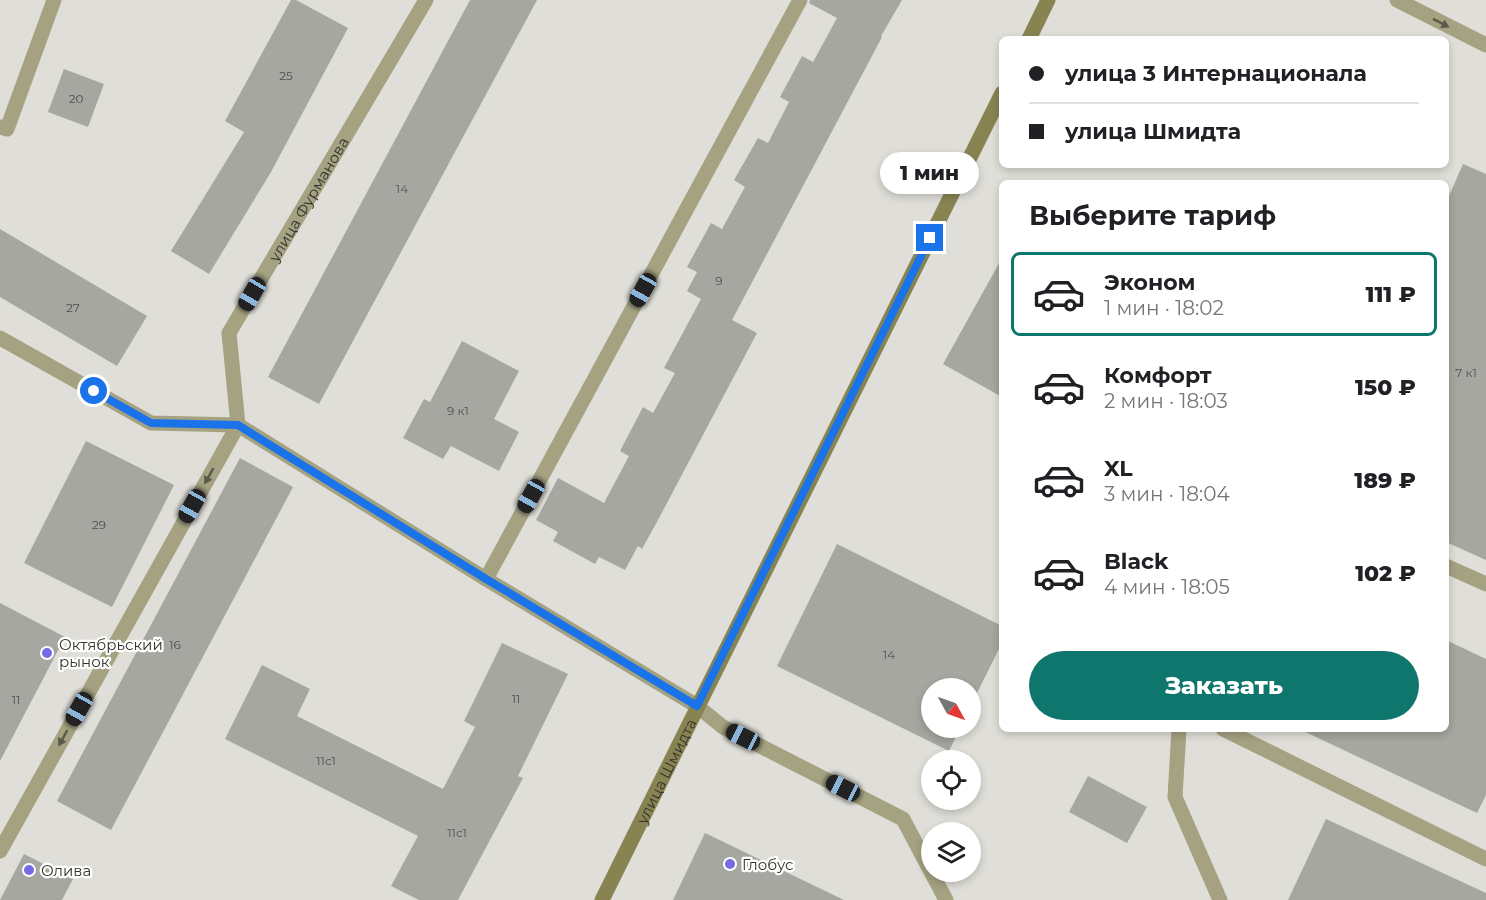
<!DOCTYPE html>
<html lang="ru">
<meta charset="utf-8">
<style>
:root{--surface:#fff;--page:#f2f2f2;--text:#202124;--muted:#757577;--line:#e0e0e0;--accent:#0f766e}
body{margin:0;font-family:Montserrat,sans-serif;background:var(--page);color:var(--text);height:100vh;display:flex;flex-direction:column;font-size:22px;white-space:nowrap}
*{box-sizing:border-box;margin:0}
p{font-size:20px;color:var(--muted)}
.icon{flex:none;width:33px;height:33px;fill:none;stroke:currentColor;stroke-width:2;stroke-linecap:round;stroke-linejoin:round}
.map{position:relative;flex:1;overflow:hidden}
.sheet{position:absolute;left:999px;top:180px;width:450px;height:552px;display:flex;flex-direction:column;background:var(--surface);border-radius:9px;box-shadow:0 3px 9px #0003}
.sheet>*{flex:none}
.banner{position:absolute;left:999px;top:36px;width:450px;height:132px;border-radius:9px;box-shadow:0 3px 9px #0003;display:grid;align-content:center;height:132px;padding:0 30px;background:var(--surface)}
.needle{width:39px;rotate:130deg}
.buttons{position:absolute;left:921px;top:678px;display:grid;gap:12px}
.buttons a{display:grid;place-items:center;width:60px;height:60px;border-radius:50%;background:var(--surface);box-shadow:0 3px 9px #0003;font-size:30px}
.end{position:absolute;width:27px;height:27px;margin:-14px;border:8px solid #1a73e8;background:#fff;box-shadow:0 0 0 3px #fff}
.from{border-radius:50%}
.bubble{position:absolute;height:42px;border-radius:21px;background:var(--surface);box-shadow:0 3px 9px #0003;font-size:20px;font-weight:800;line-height:42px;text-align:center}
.car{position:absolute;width:18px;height:36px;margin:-18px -9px;border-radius:8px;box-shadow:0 0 4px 2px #0007;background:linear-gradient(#222 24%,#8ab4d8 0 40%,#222 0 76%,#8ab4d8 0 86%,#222 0)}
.banner b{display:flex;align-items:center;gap:21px;height:57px;font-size:22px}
.banner b+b{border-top:2px solid var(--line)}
.banner i{width:15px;height:15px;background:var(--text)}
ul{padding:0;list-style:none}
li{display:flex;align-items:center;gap:18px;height:84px;margin:0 12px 9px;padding:0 18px;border:3px solid transparent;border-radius:9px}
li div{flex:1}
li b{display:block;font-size:22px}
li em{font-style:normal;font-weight:800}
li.on{border-color:var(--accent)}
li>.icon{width:54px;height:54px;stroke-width:1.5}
h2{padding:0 30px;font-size:27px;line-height:72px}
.cta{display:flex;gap:12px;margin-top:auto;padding:12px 30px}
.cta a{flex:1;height:69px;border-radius:36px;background:var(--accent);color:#fff;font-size:24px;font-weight:800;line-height:69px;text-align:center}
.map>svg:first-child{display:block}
.building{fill:#a7a7a1}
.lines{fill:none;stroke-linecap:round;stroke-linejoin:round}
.lane{stroke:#a4a281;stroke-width:15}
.street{stroke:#a4a281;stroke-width:15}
.secondary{stroke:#888452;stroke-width:15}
.oneway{fill:#5a594c}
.route{stroke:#1a73e8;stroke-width:8}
.poi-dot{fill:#7569e4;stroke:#fffffe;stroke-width:2}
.labels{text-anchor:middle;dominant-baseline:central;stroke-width:4.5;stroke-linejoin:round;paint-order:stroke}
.number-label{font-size:12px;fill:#4f4f4c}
.street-label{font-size:15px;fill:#32322f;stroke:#fffffe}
.poi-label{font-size:15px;fill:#32322f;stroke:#fffffe;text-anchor:start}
</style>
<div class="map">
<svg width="1486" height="900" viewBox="0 0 1486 900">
<rect width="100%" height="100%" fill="#dfded8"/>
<g class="building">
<path d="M291,0H296L348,28L271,172L209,274L171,251L244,132L225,121Z"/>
<path d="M470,0H537L319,404L268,377Z"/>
<path d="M810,0H902L881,36L882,37L732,320L757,333L658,520L642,549L638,546L625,570L599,557L595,564L553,541L558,532L536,520L558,478L604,503L629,456L620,451L643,407L653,413L675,373L664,368L701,299L687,291L697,272L687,267L711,223L722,229L745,187L734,180L758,138L768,143L789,102L780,97L802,56L813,62L837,18L809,3Z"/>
<path d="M64,69L104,84L88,127L48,112Z"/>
<path d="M1463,164L1486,174V560L1446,542V203Z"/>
<path d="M0,229L147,316L117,366L0,297Z"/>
<path d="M1002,258V397L943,364Z"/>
<path d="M462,341L519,371L494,419L519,432L499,471L451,446L443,459L403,438L424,399L430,402Z"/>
<path d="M86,441L174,485L112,607L24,563Z"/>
<path d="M240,458L293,487L111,830L57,801Z"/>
<path d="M837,544L1002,626V643L970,707V688H932V728H960L949,751L777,666Z"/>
<path d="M0,603L65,637L0,761Z"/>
<path d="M1446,640L1486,659V795L1477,813L1299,729H1446Z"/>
<path d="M502,643L568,674L518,776L523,778L458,900H419L391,886L418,836L225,739L262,665L310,689L297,716L443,789L475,727L464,721Z"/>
<path d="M1088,776L1147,807L1127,843L1069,812Z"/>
<path d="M1326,819L1486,893V900H1288Z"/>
<path d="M705,833L844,900H673Z"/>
<path d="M24,854L73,879L62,900H0Z"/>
</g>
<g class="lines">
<g class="lane">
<path d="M0,127L7,129L54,0"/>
<path d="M1446,566L1486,584"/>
<path d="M486,579L800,0"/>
<path d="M697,706L723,727L903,819L946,900"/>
<path d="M1179,729L1175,797L1220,900"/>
<path d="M1223,729L1486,859"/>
</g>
<g class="street">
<path d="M1397,0L1486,45"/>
<path d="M0,338L151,423L238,425L486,579L697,706"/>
<path id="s1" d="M0,851L238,425L229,333L426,0"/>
</g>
<g class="secondary">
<path d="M1029,39L1048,0"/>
<path id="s2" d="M602,900L1002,93"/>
</g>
</g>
<defs><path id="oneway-solid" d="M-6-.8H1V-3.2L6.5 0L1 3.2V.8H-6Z" transform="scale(1.5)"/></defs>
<g class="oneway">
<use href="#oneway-solid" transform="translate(1441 23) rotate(27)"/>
<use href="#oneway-solid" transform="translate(209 476) rotate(119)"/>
<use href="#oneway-solid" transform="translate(63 738) rotate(119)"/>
</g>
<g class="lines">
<path class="route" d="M94,391L151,423L238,425L486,579L697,706L930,238"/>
</g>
<g class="poi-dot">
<circle cx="47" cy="653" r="6"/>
<circle cx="730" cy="864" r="6"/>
<circle cx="29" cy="870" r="6"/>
</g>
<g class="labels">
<g class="number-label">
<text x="286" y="75">25</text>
<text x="76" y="98">20</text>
<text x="402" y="188">14</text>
<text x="719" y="280">9</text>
<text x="73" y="307">27</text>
<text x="1466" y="372">7 к1</text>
<text x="458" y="410">9 к1</text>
<text x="99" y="524">29</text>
<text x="175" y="644">16</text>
<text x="889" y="654">14</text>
<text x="516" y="698">11</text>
<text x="16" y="699">11</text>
<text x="326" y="760">11с1</text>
<text x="457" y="832">11с1</text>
</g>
<g class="street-label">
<text stroke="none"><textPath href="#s1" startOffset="736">улица Фурманова</textPath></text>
<text stroke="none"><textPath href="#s2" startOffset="144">улица Шмидта</textPath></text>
</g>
<g class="poi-label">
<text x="59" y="644">Октябрьский<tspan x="59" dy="17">рынок</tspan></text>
<text x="742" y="864">Глобус</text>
<text x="41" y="870">Олива</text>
</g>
</g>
</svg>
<div class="buttons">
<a><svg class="needle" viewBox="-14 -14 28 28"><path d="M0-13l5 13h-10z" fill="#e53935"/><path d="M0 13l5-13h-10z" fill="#757577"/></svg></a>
<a><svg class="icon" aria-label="locate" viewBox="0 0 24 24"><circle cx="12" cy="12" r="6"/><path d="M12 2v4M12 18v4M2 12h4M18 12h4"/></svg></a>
<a><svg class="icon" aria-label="layers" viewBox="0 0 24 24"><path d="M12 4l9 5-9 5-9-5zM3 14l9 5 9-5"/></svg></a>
</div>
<i class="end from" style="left:94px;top:391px"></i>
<i class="end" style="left:930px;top:238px"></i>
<div class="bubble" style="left:880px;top:152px;width:99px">1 мин</div>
<i class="car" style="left:643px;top:290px;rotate:209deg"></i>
<i class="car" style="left:252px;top:294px;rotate:210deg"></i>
<i class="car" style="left:531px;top:496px;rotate:209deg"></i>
<i class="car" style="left:192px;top:506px;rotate:209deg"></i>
<i class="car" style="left:79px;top:709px;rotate:209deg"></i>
<i class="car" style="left:743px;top:737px;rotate:297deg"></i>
<i class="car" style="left:843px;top:788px;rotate:297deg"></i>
<div class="banner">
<b><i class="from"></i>улица 3 Интернационала</b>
<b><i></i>улица Шмидта</b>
</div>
<section class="sheet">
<h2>Выберите тариф</h2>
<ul>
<li class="on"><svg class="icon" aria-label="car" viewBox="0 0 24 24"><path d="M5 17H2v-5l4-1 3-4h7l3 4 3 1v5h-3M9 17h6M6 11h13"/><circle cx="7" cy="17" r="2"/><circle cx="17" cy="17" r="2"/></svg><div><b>Эконом</b><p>1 мин · 18:02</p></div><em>111 ₽</em></li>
<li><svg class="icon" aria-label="car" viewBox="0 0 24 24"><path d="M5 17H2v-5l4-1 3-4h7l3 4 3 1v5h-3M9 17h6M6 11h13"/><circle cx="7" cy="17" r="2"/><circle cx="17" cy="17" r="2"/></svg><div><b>Комфорт</b><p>2 мин · 18:03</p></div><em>150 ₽</em></li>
<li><svg class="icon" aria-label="car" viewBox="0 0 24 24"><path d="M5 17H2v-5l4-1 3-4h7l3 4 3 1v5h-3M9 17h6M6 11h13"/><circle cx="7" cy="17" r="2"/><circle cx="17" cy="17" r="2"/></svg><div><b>XL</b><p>3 мин · 18:04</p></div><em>189 ₽</em></li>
<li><svg class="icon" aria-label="car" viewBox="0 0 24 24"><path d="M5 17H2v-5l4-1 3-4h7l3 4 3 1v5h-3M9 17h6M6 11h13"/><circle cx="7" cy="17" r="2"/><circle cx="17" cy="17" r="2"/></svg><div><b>Black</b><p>4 мин · 18:05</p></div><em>102 ₽</em></li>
</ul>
<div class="cta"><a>Заказать</a></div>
</section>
</div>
